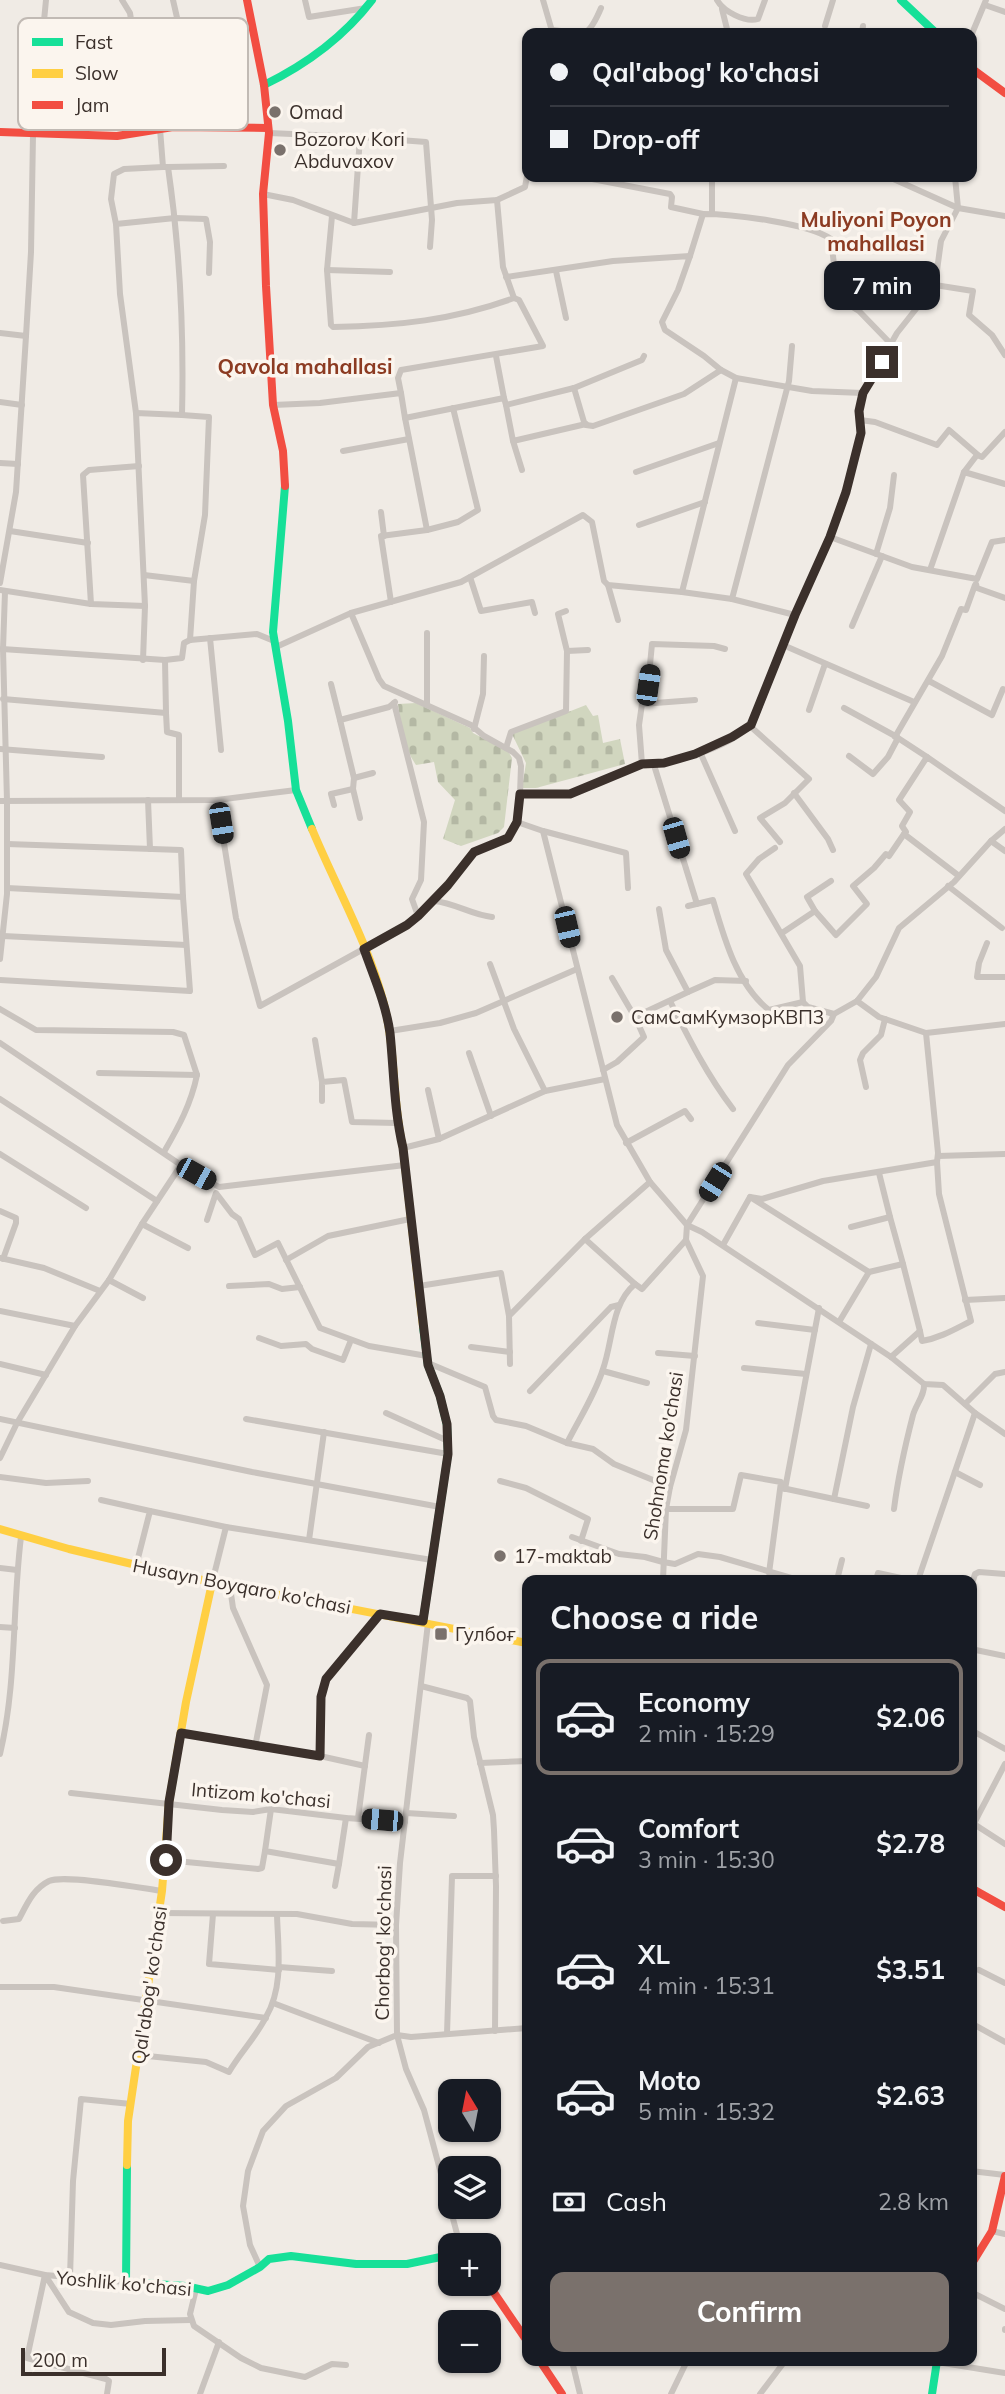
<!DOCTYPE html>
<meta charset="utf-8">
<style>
:root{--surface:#171b24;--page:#20242c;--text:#f1f3f6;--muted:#9ea1a6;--line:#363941;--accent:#7a716c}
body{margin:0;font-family:Mulish,sans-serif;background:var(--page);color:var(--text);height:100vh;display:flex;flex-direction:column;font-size:26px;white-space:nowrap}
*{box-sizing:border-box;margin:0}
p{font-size:23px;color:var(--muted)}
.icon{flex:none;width:38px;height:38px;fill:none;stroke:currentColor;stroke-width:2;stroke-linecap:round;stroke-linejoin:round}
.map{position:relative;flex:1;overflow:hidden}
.side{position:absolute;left:522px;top:1575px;width:455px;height:791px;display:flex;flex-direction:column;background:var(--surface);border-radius:14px;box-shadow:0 2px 5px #0004}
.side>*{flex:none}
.top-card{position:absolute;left:522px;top:28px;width:455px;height:154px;border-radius:14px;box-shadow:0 2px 5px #0004;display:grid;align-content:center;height:154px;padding:0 28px;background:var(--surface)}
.needle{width:46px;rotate:350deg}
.buttons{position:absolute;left:438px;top:2079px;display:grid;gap:14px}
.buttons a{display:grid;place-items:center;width:63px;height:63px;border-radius:14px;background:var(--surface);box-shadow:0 2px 5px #0004;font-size:35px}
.scale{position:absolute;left:21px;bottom:18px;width:145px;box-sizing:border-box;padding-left:7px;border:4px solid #3b302b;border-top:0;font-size:19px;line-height:24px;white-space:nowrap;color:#3b302b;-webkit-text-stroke:5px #fbf5ee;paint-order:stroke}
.end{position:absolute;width:32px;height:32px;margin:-16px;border:9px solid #3b302b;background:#fff;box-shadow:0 0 0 4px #fff}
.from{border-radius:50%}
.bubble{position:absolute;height:49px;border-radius:14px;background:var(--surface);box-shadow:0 2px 5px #0004;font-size:23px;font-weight:700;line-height:49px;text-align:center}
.car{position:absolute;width:21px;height:42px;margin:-21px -10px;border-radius:9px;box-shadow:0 0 5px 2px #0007;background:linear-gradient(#222 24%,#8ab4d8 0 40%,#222 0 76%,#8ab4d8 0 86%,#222 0)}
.top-card b{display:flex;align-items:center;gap:24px;height:66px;font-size:26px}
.top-card b+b{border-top:2px solid var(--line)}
.top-card i{width:18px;height:18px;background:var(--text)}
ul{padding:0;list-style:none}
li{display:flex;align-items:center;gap:21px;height:116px;margin:0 14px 10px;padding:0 14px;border:4px solid transparent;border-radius:14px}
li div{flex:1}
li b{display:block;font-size:26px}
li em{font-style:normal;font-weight:700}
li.current{border-color:var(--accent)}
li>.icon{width:63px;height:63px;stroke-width:1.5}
h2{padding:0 28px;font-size:32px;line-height:84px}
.pay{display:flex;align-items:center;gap:18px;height:77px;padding:0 28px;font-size:26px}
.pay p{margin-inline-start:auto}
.button{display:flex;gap:14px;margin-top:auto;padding:14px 28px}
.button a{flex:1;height:80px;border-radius:14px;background:var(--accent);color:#fff;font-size:28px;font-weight:700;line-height:80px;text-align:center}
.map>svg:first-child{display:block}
.cemetery{fill:url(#cemetery-stones)}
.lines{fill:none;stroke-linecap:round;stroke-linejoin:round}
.street{stroke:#c9c3be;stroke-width:6}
.fast{stroke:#16e098;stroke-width:8}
.slow{stroke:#ffcf43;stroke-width:8}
.jam{stroke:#f24e42;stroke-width:8}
.route{stroke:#3b302b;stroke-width:9}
.poi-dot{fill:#7a716c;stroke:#fbf5ee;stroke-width:2.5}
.labels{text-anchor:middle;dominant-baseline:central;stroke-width:7;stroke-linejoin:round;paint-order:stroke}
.poi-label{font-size:19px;fill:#3b302b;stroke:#fbf5ee;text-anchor:start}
.street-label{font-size:19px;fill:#3b302b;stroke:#fbf5ee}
.neighbourhood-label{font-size:21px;font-weight:bold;fill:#8c3b22;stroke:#fbf5ee}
.key{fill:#fbf5ee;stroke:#c1bab4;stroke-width:2}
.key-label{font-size:19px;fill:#3b302b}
</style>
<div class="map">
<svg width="1005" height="2394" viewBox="0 0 1005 2394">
<defs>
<pattern id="cemetery-stones" width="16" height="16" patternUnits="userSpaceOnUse" patternTransform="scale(1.75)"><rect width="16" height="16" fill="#d1d6bf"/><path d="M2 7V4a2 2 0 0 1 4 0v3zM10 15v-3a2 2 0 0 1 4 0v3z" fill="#b4b8a4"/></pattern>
</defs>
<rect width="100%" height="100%" fill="#f0ebe5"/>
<g class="cemetery">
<path d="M416,703L470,728L473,733L508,751L512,758L504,827L498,833L461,846L443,839L455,800L438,782L434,762L416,765C404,748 400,725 398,704Z"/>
<path d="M586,705L593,716L598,715L603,743L620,739L625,764L536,788H522L526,763L512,734Z"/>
</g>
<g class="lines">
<g class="street">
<path d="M122,0L130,13L132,26L131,39L122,54L132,132"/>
<path d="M173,0L186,57L192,127"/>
<path d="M305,0L309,17L366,8"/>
<path d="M543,0L552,31"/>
<path d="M717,0C723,11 745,23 758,19L765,0"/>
<path d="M985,5L1005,12"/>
<path d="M722,9L728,33"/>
<path d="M825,26L833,0"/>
<path d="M552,30C585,33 587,41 601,8"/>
<path d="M862,33L863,26"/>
<path d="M971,36L986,0"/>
<path d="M160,129L163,167H168C180,249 184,332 182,415L209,417L205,515L194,581L190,640"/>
<path d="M269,133L360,137L354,223L457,203L497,200L525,187L527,176"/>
<path d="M360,137L426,142L432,220L430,247"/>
<path d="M168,167L224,166"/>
<path d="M582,177L670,194L672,197L671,207L703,214"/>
<path d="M712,177V214"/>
<path d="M889,177L958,208L1005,216"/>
<path d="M263,194L293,200L354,223"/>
<path d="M332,216L327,270L331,325L333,327C397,326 454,320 514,298L503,267L497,200"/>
<path d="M116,224L111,199L114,174L124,169L163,167"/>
<path d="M690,256L703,214C732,214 808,223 831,239L837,290L846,303L859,311L891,344"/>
<path d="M327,270L390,272"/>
<path d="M556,271L566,318"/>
<path d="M506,277L613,261L690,256L678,290L662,322L665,330L704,356L721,370L736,378L812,391L863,393"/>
<path d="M935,285L973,291L969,315L992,335L1005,355"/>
<path d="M0,333L26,336L31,252L33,135L46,0"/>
<path d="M496,356L504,398"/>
<path d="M736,378L682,592L732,599L795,615"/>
<path d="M574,388L584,422L586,425L593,426L684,394L721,370"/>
<path d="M401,393L398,378L401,370L543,346L519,300L514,298"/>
<path d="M0,402L22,405"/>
<path d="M273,405L320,403L401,393L405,418L504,398L506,405L574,388L642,360L644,356"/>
<path d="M506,405L513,441L586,424"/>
<path d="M136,413L120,294L116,224L175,218L206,219L210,242L209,273"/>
<path d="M405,418L427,530L458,522L478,510L453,408"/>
<path d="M860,420L875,422L937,445L949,430L978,455"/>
<path d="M513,441L522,470"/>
<path d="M343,451L409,439"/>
<path d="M0,463L18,464"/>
<path d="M636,472L719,443"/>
<path d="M964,472L977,455L982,457L1005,432"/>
<path d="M381,512L384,536"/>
<path d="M639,525L705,502"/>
<path d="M10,531L88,543"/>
<path d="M830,537L912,567L977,579L992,542L1005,540"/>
<path d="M876,554L890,508L894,475"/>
<path d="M930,570L964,472L1005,484"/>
<path d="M144,575L194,581"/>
<path d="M470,577L481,611L532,602L535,613"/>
<path d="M0,583L16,492L26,336"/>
<path d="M976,584L977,588L1005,598"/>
<path d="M608,585L618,620"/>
<path d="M0,590L91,604L145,606L136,413L182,415"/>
<path d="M732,599L789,381L792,346"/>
<path d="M391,602L381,536L427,530"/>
<path d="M91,604L83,475L89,470L139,466"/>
<path d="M351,613L379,679L384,686L471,725L484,736L513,752L519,758L521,766L520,794"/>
<path d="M852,626L882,556"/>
<path d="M427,633V705"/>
<path d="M210,638L221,750"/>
<path d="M783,645L914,702"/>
<path d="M276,647L351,613L461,582L583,515L592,522L604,581L608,585L682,592"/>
<path d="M2,649L165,660L182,658L184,643L190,640L257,634L274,641"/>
<path d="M567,651L588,650"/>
<path d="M143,660L145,606"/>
<path d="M929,681L992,715L1003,689"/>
<path d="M331,684L340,720L389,707L395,702"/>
<path d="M3,699L166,713L165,660"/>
<path d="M394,703L424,822L421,880L412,899L418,916"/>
<path d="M642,704L648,685L652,644L714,646L725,649"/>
<path d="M844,708L897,737"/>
<path d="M809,710L825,664"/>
<path d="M166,713L167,732L179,735V800"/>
<path d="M340,720L354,778L373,773"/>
<path d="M750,726L809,779L785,803L760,818L780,842"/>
<path d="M474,729L483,694L484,656"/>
<path d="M895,737L942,656L961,609L966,610L975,585"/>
<path d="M506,748L511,732L566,711L567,651L558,614L566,611"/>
<path d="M0,749L102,757"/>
<path d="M700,752L735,831"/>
<path d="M849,756L873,774L888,757L898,738L927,757"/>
<path d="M642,764L639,725L642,704L695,700"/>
<path d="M654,765L697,904"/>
<path d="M354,778L353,789L360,818"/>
<path d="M794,793L828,839L833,850"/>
<path d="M148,800L150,849"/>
<path d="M217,800L236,918L260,1006L407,925L434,901L474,852L508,838L517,822L520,794H571L642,764C671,766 740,745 755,718L795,615L830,537L846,492L861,433L859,411L863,393L897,333L935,285L941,241L958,208L955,177"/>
<path d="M0,801L217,800L296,790"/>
<path d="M334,805L331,794L353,789"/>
<path d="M517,822L543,831L617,1125L650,1182L687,1225L702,1232L891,1357L924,1384L943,1385L975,1413L1005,1434"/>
<path d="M543,831L626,853L628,888"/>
<path d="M991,841L1005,851"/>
<path d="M7,844L181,850L183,897L7,888"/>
<path d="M775,848L759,859L746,874L800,966L803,1002L808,1007L834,1014"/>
<path d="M959,876L904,834L906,832L902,826L910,812L899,800L927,757L1005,811"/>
<path d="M948,886L1002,928"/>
<path d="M434,901C455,903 472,915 492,917"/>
<path d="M688,906L713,900C724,938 737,985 769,1010L803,1002"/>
<path d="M815,911L836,935L867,904L853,886L874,868L886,854L889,856L904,834"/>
<path d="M782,933L815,911L807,897L831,881"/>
<path d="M3,936L186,945"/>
<path d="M987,943L979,963L977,977H1005"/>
<path d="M0,959L7,894V801L3,649L5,592"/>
<path d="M490,964L514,1029L545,1091"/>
<path d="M0,980L190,991L183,897"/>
<path d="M688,992L715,980L746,981"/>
<path d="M670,1001C689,1039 707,1075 733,1109"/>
<path d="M857,1001L879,1017L926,1033L1005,1024"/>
<path d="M0,1009L36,1030L173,1032L184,1035L197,1075L99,1073"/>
<path d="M636,1019L641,1014L688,992L666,950L659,909"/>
<path d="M390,1031L440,1023L476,1013L577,969"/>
<path d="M315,1040L322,1082"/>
<path d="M0,1043L181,1165L219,1187L405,1165"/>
<path d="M469,1053L491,1116"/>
<path d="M603,1070L617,1062L644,1037L636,1019L612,978"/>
<path d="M866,1087L860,1060L863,1053L881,1035L885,1019"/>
<path d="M428,1090L439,1139"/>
<path d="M0,1099L157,1201"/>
<path d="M322,1101V1082L344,1080L352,1122L397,1123"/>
<path d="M626,1143L685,1111L691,1119"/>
<path d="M403,1148L439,1139L545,1091L605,1079"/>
<path d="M164,1152C179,1126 191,1104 197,1075"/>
<path d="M0,1154L86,1208"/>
<path d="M938,1156L1005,1154"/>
<path d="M879,1173L890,1217"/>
<path d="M750,1197L762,1199L823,1181L937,1162L938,1153L926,1033"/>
<path d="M0,1211L16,1218V1223L3,1259"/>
<path d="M207,1220L216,1193L232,1214L239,1219L255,1255L278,1243L320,1328L369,1346L427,1356"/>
<path d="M142,1224L188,1248"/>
<path d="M851,1227L890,1217L903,1264"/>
<path d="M723,1245L750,1197L869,1272L903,1264L920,1331"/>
<path d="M0,1258L44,1268L100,1291"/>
<path d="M286,1260L328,1236L410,1219"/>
<path d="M109,1280L143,1298"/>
<path d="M635,1284L585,1239L650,1182"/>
<path d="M229,1286L269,1284L282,1289L300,1287"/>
<path d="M419,1286L501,1273L509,1316L585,1239"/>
<path d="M965,1300L1005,1298"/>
<path d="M0,1311L75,1326"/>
<path d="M509,1316L510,1364"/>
<path d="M839,1322L869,1272"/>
<path d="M758,1323L815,1330"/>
<path d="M259,1338L281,1346L306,1344L312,1349L343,1360L351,1340"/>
<path d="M471,1347L510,1352"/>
<path d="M658,1353L695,1356"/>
<path d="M891,1357L920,1331L922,1341C940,1338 955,1329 971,1321L939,1194L937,1162"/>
<path d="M428,1363L485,1387L493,1416L496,1420L526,1426L567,1443L593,1449L614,1464L670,1487"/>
<path d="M0,1364L46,1375"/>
<path d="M744,1368L806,1374"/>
<path d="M603,1371L647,1383"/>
<path d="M530,1391L611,1307L619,1305"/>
<path d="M965,1404L995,1374L1005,1372"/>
<path d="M386,1413L448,1441"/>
<path d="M0,1419L252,1472L440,1507"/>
<path d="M246,1419L448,1454"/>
<path d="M567,1443C579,1419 595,1395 603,1369C613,1341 611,1304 635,1284L642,1289L686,1240"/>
<path d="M0,1458L17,1423L75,1326L109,1280L142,1224L181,1165"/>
<path d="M955,1472L980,1485"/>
<path d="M0,1477L46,1483L88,1481"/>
<path d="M500,1481L526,1488L588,1519L581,1541"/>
<path d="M782,1488L867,1506"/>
<path d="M785,1489L819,1308"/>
<path d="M834,1499L853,1407L871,1344"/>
<path d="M101,1500L150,1511L136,1566"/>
<path d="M666,1509H733L741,1475L781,1482L769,1573"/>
<path d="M894,1509C898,1477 905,1446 913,1415C916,1404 925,1395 924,1384"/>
<path d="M150,1511L226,1527L432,1560"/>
<path d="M572,1537L619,1554L645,1557L663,1562L675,1564L698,1554L720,1557L798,1580"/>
<path d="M309,1540L324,1432"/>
<path d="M0,1568L17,1570"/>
<path d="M663,1580L666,1509L670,1487L686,1430L703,1276L686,1240L687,1225L788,1065L831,1021L834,1014L857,1001L876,977L899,928L954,882L991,841L1005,829"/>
<path d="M837,1580L842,1560"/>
<path d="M876,1580L878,1573L910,1580"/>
<path d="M918,1580L975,1413"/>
<path d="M212,1583L226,1527"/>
<path d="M230,1587L233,1608L267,1685L255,1747"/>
<path d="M971,1587L975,1574L979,1572L1005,1574"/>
<path d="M0,1627L15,1628"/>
<path d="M971,1649L1005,1656"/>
<path d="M421,1686L467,1698L470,1701L474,1737L493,1815L494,1830L496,1886L495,2031"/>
<path d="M971,1730L1005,1749"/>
<path d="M181,1733L320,1756L365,1766"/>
<path d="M0,1754C17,1683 12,1609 21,1537"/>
<path d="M320,1756L321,1697L326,1679L380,1614"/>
<path d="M480,1763L527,1761"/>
<path d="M71,1793L222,1810L253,1812L271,1809L346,1818L405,1822"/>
<path d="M271,1809L265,1851L339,1864L346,1818"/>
<path d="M406,1813L454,1816"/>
<path d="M358,1818L369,1735"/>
<path d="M974,1824L1005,1844"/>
<path d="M971,1829L1005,1764"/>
<path d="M166,1860L258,1869L262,1868L265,1851"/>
<path d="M335,1886L339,1864"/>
<path d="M159,1913L297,1914L352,1924L396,1925"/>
<path d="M213,1914L209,1964L279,1970"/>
<path d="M3,1921L19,1919C27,1904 33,1889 49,1881C65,1874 141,1888 162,1891"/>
<path d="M279,1967L332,1971"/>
<path d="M979,1970L1005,1983"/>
<path d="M0,1987H54L266,2018"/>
<path d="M273,2003L379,2043"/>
<path d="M971,2023L1005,2042"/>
<path d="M447,2034L452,1876H496"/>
<path d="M138,2055L206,2062L229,2072C240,2053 256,2037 266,2017C284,1986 278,1949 277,1915"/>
<path d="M971,2171L1005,2175"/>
<path d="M992,2231L1005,2234"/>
<path d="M460,2245L424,2110L406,2069L397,2035L411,2037L527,2028"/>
<path d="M0,2265L45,2275L126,2282"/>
<path d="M260,2267L250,2245L243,2206L248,2171L263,2131L286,2106L336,2078L368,2047L397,2035L396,1925L400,1863L428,1623"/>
<path d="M527,2268V2270"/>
<path d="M70,2277L73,2181L81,2099L131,2104"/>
<path d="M196,2289L190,2314L194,2326L241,2358L261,2368L305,2377L332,2364L346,2365"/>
<path d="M971,2292L1005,2309"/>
<path d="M1005,2330V2329"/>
<path d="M572,2361L580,2394"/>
<path d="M937,2362L1005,2373"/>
<path d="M107,2394L109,2381L106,2379L27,2358L45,2275L69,2312L93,2323L111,2325L145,2321L191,2320"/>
<path d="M200,2394L219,2342"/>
<path d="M671,2394L687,2361"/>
<path d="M760,2394L785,2361"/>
</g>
<g class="fast">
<path d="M901,0L936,33"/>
<path d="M264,85C307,64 343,38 372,0"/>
<path d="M285,486L273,632L288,721L296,790L312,829"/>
<path d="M423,1621L448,1454L447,1425L440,1396L428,1365L423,1326"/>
<path d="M127,2165L126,2282L185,2286L208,2291L228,2285L260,2267L269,2259L291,2256L356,2264H407L450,2255"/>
<path d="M932,2394L937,2361"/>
</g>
<g class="slow">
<path d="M312,829C336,887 368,942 384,1004C396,1051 392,1101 403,1148L423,1326"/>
<path d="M0,1529L69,1549L187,1577L527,1643"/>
<path d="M127,2165L128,2121L162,1891L169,1802L186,1702L212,1583"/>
</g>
<g class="jam">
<path d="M247,0L264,85L269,133L263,194L266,286L273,405L283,451L285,486"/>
<path d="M971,68L1005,93"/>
<path d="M0,132L117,136L173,127L268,128"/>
<path d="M971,1888L1005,1907"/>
<path d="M971,2265L992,2231L1005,2176"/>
<path d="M488,2284L527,2341"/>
<path d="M540,2361L562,2394"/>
</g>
</g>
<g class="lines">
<path class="route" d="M166,1860L169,1802L181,1733L320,1756L321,1697L326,1679L380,1614L423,1621L448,1454L447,1424L440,1396L428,1365L403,1148C394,1110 394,1072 390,1033C386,1004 374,977 364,949L407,925L418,916L448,885L474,852L508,838L517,822L520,794H570L642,764L664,763L695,754L732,737L751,725L795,615L830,537L846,492L861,433L859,411L863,393L882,362"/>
</g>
<g class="poi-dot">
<circle cx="275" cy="112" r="7"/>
<circle cx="280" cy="150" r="7"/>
<circle cx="617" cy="1017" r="7"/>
<circle cx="500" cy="1556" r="7"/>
<rect x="434" y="1627" width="14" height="14" rx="3.5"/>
</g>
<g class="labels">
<g class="poi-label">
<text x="289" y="112">Omad</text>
<text x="294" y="139">Bozorov Kori<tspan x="294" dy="22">Abduvaxov</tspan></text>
<text x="631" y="1017">СамСамКумзорКВП3</text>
<text x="514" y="1556">17-maktab</text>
<text x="455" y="1634">Гулбоғ</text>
</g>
<g class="street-label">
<text transform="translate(663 1456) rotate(-81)">Shohnoma ko'chasi</text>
<text transform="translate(242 1586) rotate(11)">Husayn Boyqaro ko'chasi</text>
<text transform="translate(261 1795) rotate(5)">Intizom ko'chasi</text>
<text transform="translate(383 1943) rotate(-89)">Сhorbog' ko'chasi</text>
<text transform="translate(149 1985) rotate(-82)">Qal'abog' ko'chasi</text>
<text transform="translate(124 2283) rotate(5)">Yoshlik ko'chasi</text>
</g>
<g class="neighbourhood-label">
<text x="876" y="219">Muliyoni Poyon<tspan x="876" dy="24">mahallasi</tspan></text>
<text x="305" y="366">Qavola mahallasi</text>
</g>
</g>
<rect x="18" y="18" width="230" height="112" rx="10" class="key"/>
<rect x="32" y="38" width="31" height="8" fill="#16e098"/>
<rect x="32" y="69" width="31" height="9" fill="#ffcf43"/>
<rect x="32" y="101" width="31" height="8" fill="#f24e42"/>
<g class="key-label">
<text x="75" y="49">Fast</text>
<text x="75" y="80">Slow</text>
<text x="75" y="112">Jam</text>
</g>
</svg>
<div class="buttons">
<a><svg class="needle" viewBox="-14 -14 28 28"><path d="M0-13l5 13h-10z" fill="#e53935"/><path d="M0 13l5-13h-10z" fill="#9ea1a6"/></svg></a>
<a><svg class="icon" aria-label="layers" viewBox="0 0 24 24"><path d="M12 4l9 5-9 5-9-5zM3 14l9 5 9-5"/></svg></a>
<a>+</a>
<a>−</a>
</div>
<div class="scale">200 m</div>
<i class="end from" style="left:166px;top:1860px"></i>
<i class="end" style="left:882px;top:362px"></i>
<div class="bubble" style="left:824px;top:261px;width:116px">7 min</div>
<i class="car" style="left:648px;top:685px;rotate:8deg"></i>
<i class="car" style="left:221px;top:823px;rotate:171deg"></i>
<i class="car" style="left:676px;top:838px;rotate:164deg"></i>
<i class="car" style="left:567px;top:927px;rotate:167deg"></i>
<i class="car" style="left:196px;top:1174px;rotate:119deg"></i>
<i class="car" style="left:715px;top:1182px;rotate:212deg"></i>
<i class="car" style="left:382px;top:1820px;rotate:275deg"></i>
<div class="top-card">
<b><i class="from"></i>Qal'abog' ko'chasi</b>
<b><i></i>Drop-off</b>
</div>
<section class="side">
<h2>Choose a ride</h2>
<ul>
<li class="current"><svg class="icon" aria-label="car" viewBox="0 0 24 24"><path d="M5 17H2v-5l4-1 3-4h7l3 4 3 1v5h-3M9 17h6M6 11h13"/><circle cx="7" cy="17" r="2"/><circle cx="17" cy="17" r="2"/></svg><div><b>Economy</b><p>2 min · 15:29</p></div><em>$2.06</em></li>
<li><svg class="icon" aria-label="car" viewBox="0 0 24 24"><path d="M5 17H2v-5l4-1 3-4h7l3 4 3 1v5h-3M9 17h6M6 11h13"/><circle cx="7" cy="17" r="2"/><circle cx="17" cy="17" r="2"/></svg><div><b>Comfort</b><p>3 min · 15:30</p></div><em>$2.78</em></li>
<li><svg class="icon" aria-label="car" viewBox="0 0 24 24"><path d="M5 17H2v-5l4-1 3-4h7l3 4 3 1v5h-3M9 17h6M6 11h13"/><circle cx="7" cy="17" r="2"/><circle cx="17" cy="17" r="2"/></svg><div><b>XL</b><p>4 min · 15:31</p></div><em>$3.51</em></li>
<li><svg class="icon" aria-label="car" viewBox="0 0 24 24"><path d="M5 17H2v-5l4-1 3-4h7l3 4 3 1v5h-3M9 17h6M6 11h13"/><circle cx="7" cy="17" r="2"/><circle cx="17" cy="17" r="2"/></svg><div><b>Moto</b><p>5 min · 15:32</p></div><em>$2.63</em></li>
</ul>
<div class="pay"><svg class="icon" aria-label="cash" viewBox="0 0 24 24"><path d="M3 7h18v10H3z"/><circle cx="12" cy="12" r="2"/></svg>Cash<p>2.8 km</p></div>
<div class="button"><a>Confirm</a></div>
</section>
</div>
